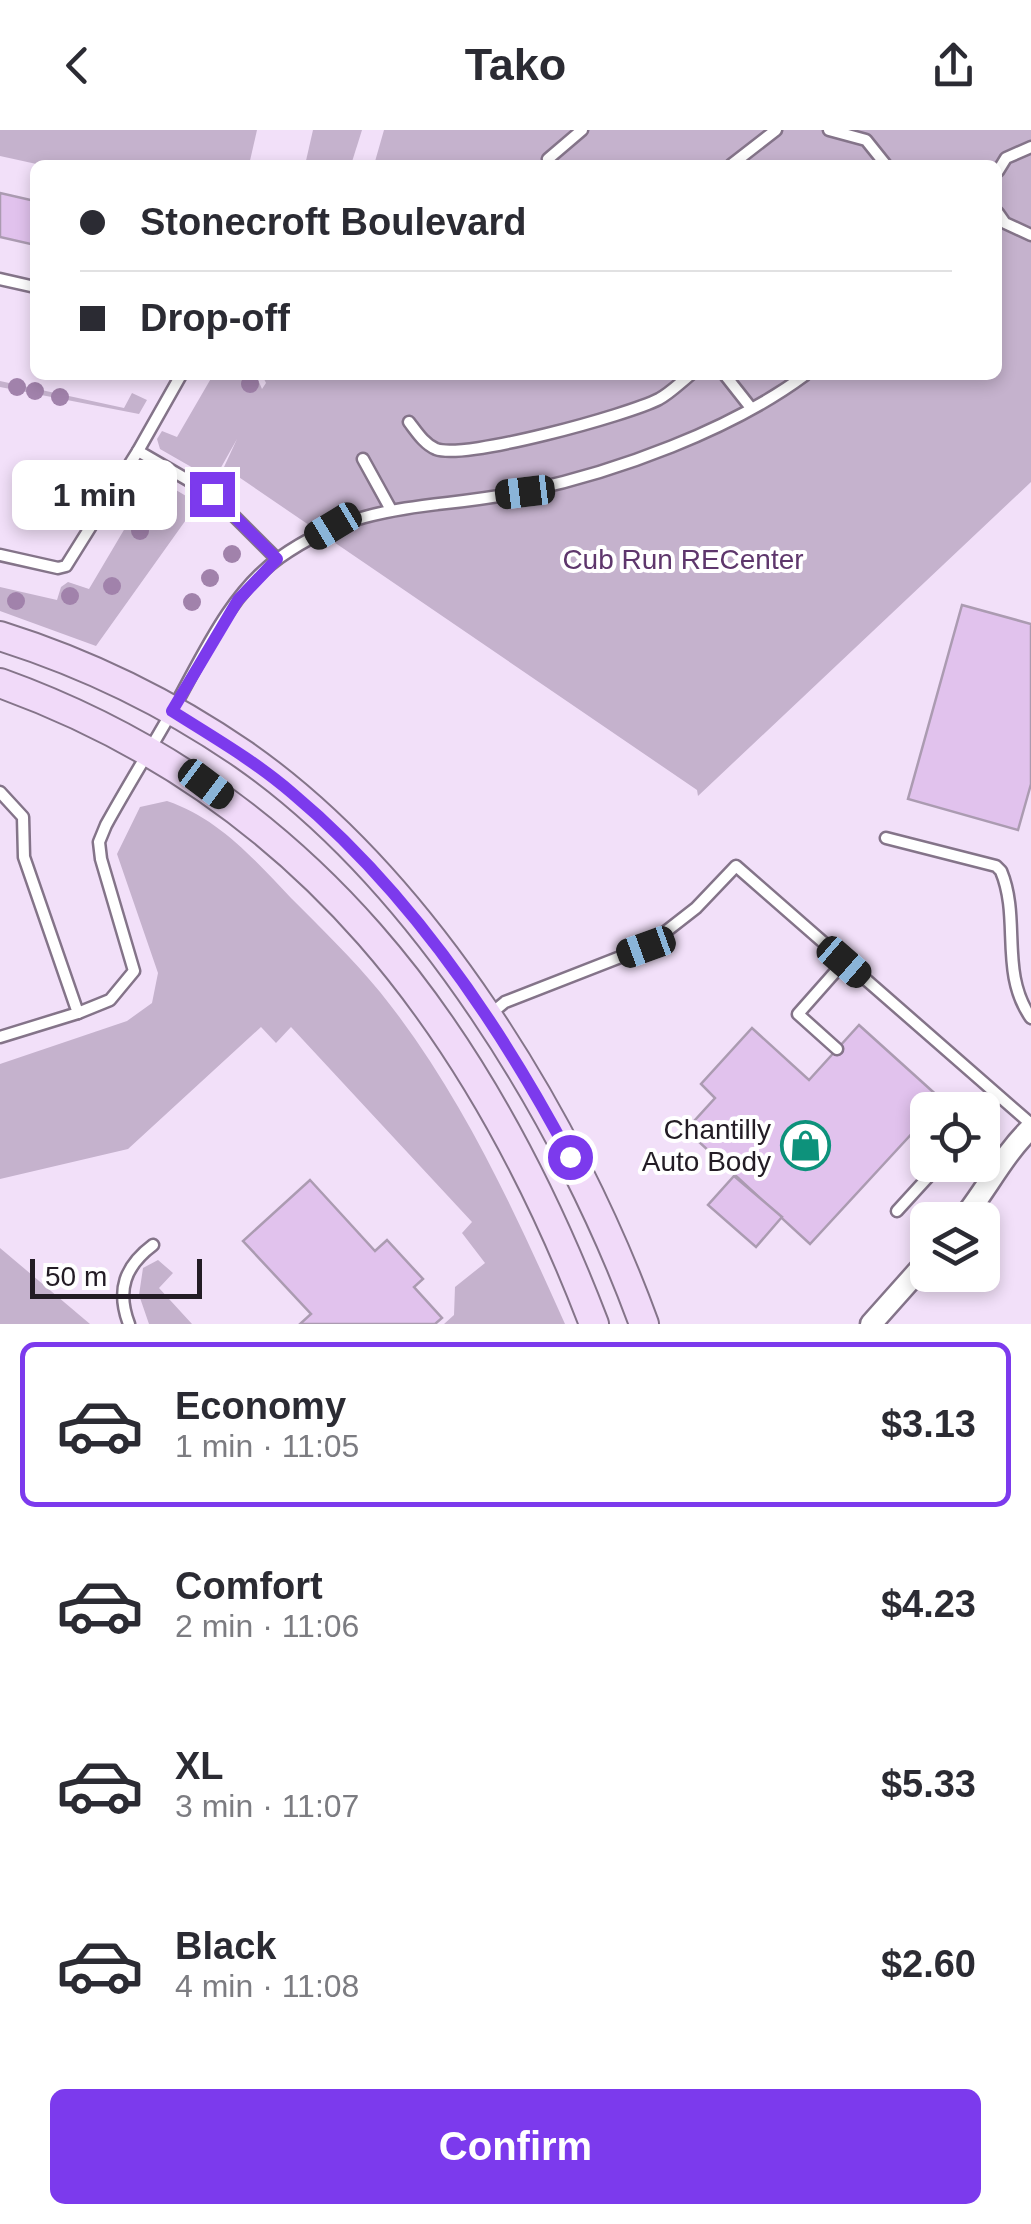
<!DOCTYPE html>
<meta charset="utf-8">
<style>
:root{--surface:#fff;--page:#f7f7f7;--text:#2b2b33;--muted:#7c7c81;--line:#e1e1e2;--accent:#7c3aed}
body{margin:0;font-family:Helvetica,sans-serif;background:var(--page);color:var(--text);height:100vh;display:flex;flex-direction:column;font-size:38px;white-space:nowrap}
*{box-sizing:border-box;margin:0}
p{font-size:32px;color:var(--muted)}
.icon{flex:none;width:55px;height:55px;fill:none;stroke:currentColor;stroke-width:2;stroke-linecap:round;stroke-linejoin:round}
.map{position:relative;height:1194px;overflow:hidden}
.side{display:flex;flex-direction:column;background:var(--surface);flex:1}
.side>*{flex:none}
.guide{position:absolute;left:30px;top:30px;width:972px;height:220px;border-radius:15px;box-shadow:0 5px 15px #0003;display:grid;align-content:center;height:220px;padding:0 50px;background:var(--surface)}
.tools{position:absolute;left:910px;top:962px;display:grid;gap:20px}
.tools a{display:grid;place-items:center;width:90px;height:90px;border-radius:15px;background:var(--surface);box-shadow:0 5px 15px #0003;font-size:50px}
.scale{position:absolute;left:30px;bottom:25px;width:172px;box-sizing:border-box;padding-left:10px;border:5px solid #231c25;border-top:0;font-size:28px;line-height:35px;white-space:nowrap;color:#231c25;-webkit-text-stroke:8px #fff;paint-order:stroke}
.end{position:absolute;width:45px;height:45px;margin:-22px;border:12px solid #7c3aed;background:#fff;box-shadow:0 0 0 5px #fff}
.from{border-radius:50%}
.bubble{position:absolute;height:70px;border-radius:15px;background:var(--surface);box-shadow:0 5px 15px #0003;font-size:32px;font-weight:700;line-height:70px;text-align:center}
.car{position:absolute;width:30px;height:60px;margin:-30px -15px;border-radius:12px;box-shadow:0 0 8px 2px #0007;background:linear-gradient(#222 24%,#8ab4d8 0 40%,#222 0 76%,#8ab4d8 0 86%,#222 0)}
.guide b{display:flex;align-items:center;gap:35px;height:95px;font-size:38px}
.guide b+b{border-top:2px solid var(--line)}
.guide i{width:25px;height:25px;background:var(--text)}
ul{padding:18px 0 0;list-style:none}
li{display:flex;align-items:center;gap:30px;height:165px;margin:0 20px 15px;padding:0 30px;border:5px solid transparent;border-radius:15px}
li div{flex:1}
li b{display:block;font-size:38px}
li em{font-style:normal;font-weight:700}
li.on{border-color:var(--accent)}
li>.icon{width:90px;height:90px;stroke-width:1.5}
.button{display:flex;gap:20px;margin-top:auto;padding:20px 50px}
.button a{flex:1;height:115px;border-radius:15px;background:var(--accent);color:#fff;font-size:40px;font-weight:700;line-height:115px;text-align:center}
header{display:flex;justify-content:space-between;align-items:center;height:130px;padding:0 50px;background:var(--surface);font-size:45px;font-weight:700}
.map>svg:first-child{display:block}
.green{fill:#c5b2cd}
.building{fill:#e1c2ed;stroke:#ab9bb1;stroke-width:2.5}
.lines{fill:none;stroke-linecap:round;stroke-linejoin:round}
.lane-casing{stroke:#847489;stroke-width:15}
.street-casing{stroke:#847489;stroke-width:25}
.secondary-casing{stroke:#847489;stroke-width:32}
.lane{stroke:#fff;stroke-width:10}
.street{stroke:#fff;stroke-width:20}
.secondary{stroke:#f1daf9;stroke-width:28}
.tree{fill:#a182ab}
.route{stroke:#7c3aed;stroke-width:12}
.labels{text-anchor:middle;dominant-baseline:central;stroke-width:8;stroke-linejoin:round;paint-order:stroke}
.park-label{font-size:28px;fill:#5e366c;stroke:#fff}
.poi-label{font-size:28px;fill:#231c25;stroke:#fff;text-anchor:end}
</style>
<header><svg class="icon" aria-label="back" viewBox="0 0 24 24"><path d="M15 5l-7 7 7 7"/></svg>Tako<svg class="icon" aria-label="share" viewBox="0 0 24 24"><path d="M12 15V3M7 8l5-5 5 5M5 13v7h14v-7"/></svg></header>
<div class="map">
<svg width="1031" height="1194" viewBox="0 0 1031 1194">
<rect width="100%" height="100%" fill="#f2e0f9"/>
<g class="green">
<path d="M0,0H257L249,35H41L0,26Z"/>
<path d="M313,0H362L351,35H305Z"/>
<path d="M384,0H1031V352L698,666L697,660L224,337L237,309L214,350L160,319L157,309L162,301L177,307L213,245H256L262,259L266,253L262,245H998V35H374Z"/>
<path d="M0,251L124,278L132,263L147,270L139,284L0,257Z"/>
<path d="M147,343L198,373L96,516L0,481V457L57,470L61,457L68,452L89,459L144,366L130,356L137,344Z"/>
<path d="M167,671C218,688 254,729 291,768C322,799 352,828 380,862C460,961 513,1078 565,1194H444L454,1185L455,1157L485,1133L462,1103L472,1092L291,897L276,913L261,897L128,1019L0,1049V934L127,891L152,873L158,843L117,724L140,677Z"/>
<path d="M0,1118L90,1194H0Z"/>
<path d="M158,1130L173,1143L159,1158L192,1194H149L139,1165L143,1138Z"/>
</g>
<g class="building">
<path d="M0,63L35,71V115L0,107Z"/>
<path d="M962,475L1031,494V654L1018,700L908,669Z"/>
<path d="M859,895L942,970L928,980V986L810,1114L686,1000L715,968L701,954L752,898L809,950Z"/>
<path d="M734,1046L782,1087L756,1117L708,1075Z"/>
<path d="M310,1050L375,1121L387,1110L423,1149L414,1157L442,1188L435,1194H300L311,1184L243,1111Z"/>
</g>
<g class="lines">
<defs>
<g id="lane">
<path d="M829,0L866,10L886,35"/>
<path d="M552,35L548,29L582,0"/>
<path d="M731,35L776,0"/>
<path d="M998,41L1006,28L1031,17"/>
<path d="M998,83L1005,93L1031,105"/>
<path d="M0,149L35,157"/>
<path d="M725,245L751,278"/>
<path d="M409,292C416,301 424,314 436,319C465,330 628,285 659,269C670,263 680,253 690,245"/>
<path d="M138,321L181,245"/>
<path d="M363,329L390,378"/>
<path d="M0,425L58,438L66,436L138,321L212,364L277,429"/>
<path d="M0,662L23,687L24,727L78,883L0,907"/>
<path d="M886,708L996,736L1001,741C1021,789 999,842 1031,888"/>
<path d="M78,883L110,870L134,841L101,729L99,712L106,695C127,657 150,620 171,583C201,530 228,465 279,428C363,368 433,381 526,361C616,342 731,300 805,245"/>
<path d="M488,886L505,872L646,817L696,778L736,736L1031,994"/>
<path d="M837,919L798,884L844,832"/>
<path d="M982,986L999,967"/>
<path d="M897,1081L939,1035"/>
<path d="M129,1194C116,1160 125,1136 153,1115"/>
</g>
<g id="street">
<path d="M962,1090C987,1059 1003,1025 1031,998"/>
<path d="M871,1194L928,1130"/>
</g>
<g id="secondary">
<path d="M0,506C86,533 170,574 244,625C424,751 570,991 644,1194"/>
<path d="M0,553C306,663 481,899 594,1194"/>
</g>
</defs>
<use href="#lane" class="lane-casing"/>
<use href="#street" class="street-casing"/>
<use href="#secondary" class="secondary-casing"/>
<use href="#lane" class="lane"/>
<use href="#street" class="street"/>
<use href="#secondary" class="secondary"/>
</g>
<g class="tree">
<circle cx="250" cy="254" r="9"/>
<circle cx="17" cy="257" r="9"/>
<circle cx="35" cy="261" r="9"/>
<circle cx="60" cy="267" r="9"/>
<circle cx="103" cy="339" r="9"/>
<circle cx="91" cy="359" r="9"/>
<circle cx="140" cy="401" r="9"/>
<circle cx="232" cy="424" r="9"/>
<circle cx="210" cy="448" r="9"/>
<circle cx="112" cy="456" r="9"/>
<circle cx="70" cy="466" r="9"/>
<circle cx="16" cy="471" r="9"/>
<circle cx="192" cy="472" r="9"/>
</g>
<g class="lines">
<path class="route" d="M212,364L277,429L238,470L172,581C213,607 255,631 292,663C409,761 499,893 570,1027"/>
</g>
<defs>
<symbol id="shop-ring" viewBox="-11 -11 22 22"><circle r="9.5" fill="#fff" stroke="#0d927b" stroke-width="1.5"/><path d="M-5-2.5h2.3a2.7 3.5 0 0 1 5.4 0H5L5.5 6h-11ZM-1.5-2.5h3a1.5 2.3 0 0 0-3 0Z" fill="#0d927b"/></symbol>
</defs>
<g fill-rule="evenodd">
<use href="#shop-ring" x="778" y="988" width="55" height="55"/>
</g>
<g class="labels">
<g class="park-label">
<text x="683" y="429">Cub Run RECenter</text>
</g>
<g class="poi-label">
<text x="771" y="999">Chantilly<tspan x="771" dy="32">Auto Body</tspan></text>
</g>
</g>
</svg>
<div class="tools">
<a><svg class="icon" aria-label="locate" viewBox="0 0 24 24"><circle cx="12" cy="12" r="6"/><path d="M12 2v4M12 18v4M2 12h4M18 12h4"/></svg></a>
<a><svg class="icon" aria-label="layers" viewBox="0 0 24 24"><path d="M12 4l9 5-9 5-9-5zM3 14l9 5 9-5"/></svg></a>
</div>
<div class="scale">50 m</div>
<i class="end from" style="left:570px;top:1027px"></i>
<i class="end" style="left:212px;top:364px"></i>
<div class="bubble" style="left:12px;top:330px;width:165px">1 min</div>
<i class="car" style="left:525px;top:362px;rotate:263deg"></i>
<i class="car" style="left:333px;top:396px;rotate:239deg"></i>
<i class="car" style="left:206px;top:654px;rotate:127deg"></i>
<i class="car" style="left:646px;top:817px;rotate:250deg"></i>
<i class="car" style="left:844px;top:832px;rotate:131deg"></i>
<div class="guide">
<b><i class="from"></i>Stonecroft Boulevard</b>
<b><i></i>Drop-off</b>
</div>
</div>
<section class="side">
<ul>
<li class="on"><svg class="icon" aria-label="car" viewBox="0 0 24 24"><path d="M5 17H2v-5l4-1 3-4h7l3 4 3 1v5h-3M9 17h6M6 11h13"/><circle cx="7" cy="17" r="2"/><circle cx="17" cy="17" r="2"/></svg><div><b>Economy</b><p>1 min · 11:05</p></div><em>$3.13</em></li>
<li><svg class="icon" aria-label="car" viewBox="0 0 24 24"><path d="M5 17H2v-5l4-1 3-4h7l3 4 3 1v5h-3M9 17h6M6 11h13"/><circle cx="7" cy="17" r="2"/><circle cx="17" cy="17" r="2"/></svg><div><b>Comfort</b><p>2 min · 11:06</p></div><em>$4.23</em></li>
<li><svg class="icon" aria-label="car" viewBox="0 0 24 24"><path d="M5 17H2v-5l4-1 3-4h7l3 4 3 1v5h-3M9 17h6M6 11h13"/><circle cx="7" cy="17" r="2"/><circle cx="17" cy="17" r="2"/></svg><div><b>XL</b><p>3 min · 11:07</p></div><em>$5.33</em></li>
<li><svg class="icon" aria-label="car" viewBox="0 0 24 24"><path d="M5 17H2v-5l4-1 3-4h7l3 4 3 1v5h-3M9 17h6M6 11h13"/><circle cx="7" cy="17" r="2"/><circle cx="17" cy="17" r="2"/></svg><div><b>Black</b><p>4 min · 11:08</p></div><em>$2.60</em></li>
</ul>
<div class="button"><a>Confirm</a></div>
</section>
